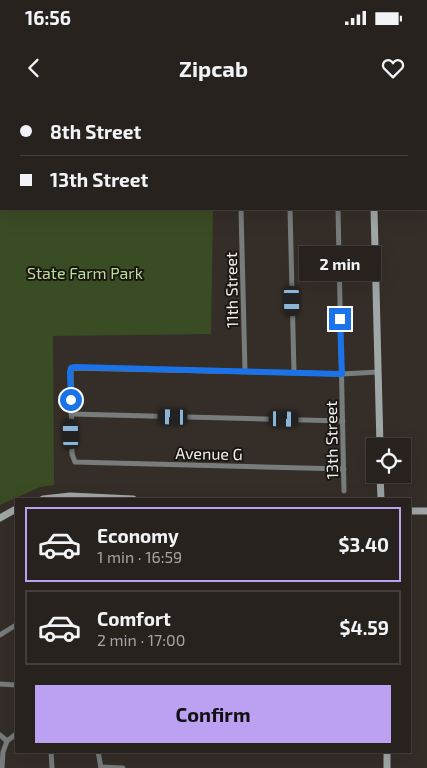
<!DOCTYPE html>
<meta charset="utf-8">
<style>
:root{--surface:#28221e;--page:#342f2b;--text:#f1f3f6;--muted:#a5a4a4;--line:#443f3c;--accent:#bca0f2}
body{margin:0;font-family:"Exo 2",sans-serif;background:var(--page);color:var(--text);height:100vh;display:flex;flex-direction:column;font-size:19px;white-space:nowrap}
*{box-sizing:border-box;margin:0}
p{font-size:16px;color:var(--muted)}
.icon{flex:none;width:28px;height:28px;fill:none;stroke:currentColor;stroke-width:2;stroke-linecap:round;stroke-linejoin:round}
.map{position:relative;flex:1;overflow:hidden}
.panel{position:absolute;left:15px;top:398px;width:396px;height:255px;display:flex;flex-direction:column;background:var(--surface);border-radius:0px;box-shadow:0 5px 20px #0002,0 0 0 1px var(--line)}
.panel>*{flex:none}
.guide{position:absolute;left:0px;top:0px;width:428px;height:110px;box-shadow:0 5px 20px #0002,0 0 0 1px var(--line);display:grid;align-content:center;height:110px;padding:0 20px;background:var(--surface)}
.controls{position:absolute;left:366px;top:338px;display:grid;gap:10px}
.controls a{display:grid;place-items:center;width:45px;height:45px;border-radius:0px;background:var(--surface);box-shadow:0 5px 20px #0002,0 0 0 1px var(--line);font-size:25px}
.end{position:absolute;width:22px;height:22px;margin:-11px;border:6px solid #1a73e8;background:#fff;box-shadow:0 0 0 2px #fff}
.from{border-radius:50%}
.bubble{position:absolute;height:35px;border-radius:0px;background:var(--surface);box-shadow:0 5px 20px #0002,0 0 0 1px var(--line);font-size:16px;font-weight:700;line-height:35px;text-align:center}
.car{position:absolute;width:15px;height:30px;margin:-15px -8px;border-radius:6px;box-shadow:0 0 4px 1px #0007;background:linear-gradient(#222 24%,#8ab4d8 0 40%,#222 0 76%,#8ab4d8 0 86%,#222 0)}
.guide b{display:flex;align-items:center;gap:18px;height:48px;font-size:19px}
.guide b+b{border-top:1px solid var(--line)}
.guide i{width:12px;height:12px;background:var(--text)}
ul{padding:9px 0 0;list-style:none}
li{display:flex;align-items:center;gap:15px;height:75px;margin:0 10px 8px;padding:0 10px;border:2px solid var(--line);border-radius:0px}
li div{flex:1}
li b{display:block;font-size:19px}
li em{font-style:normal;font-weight:700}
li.on{border-color:var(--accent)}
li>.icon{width:45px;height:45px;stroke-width:1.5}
.cta{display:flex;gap:10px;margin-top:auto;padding:10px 20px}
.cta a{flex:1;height:58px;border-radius:0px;background:var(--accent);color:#111;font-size:20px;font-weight:700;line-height:58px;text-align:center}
.status{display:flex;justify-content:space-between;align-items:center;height:35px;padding:0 25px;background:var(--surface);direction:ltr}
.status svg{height:14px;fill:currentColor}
header{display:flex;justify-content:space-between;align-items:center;height:65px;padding:0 20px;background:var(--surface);font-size:22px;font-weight:700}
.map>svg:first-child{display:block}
.green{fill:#3a4c24}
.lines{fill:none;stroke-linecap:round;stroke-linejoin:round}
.street{stroke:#777d7c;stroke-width:5}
.secondary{stroke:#a0a8a7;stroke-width:7}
.route{stroke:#1a73e8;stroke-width:6}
.labels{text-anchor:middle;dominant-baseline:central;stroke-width:4;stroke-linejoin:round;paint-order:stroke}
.park-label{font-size:16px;fill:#bbdf93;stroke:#1a1714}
.street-label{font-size:16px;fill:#f5f0ec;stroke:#1a1714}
</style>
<div class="status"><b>16:56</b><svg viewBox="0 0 49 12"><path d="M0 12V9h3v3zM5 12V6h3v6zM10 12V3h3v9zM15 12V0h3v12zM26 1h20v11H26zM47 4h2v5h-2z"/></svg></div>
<header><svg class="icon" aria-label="back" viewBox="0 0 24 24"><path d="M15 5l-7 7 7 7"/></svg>Zipcab<svg class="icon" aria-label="heart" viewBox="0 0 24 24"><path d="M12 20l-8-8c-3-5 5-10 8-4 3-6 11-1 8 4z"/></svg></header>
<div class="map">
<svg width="427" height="668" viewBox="0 0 427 668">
<rect width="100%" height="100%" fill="#352e28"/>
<path class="green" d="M0,74L1,109H213L211,234L53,236L54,385L40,387L0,405Z"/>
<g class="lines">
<g class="street">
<path d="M0,0L1,45"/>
<path d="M46,0V1"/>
<path d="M89,0V1"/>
<path d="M144,0V1"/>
<path d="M189,0V1"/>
<path d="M238,0V1"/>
<path d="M287,0V1"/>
<path d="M335,0V1"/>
<path d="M100,1V0"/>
<path d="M241,109L245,271"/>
<path d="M290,109L294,272"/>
<path d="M338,109L344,391"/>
<path d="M71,314L343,321"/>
<path d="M344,369L75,362L72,354L71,268L342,274L378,272"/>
<path d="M0,535L16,525"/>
<path d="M0,584L16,585"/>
<path d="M0,635L7,641"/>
<path d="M7,641L16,634"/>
<path d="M51,651L52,668"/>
<path d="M98,651L101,668"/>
<path d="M101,667L123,668"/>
<path d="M2,668L3,652L7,641"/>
</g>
<g class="secondary">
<path d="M372,0V1"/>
<path d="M374,109L380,346"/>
<path d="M380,374L381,399"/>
<path d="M43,399L70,396L133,399"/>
<path d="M410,411H427"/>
<path d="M0,418L16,409"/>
<path d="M387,651V668"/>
</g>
</g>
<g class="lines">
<path class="route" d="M71,300L70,272L71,268L75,267L342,274L340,219"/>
</g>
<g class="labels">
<g class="park-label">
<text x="85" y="172">State Farm Park</text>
</g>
<g class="street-label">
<text transform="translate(231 190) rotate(-91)">11th Street</text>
<text transform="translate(331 340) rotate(-91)">13th Street</text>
<text transform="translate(209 353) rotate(1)">Avenue G</text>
</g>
</g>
</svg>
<div class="controls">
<a><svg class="icon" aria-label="locate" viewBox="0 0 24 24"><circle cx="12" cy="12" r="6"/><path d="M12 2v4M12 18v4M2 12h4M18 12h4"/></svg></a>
</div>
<i class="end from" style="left:71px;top:300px"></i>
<i class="end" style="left:340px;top:219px"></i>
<div class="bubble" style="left:299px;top:146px;width:82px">2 min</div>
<i class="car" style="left:292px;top:201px;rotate:179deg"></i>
<i class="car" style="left:173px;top:317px;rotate:271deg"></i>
<i class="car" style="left:284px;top:319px;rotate:91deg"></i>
<i class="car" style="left:71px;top:334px;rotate:359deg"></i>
<div class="guide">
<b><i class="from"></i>8th Street</b>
<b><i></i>13th Street</b>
</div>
<section class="panel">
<ul>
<li class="on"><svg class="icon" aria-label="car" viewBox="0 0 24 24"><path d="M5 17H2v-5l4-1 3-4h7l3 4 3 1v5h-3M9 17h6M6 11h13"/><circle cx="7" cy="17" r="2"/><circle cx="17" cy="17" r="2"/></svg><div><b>Economy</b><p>1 min · 16:59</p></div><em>$3.40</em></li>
<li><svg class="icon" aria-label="car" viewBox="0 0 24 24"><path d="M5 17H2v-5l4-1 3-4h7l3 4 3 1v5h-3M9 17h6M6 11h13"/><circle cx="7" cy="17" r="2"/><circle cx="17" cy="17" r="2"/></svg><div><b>Comfort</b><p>2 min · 17:00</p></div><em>$4.59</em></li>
</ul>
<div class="cta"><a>Confirm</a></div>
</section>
</div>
